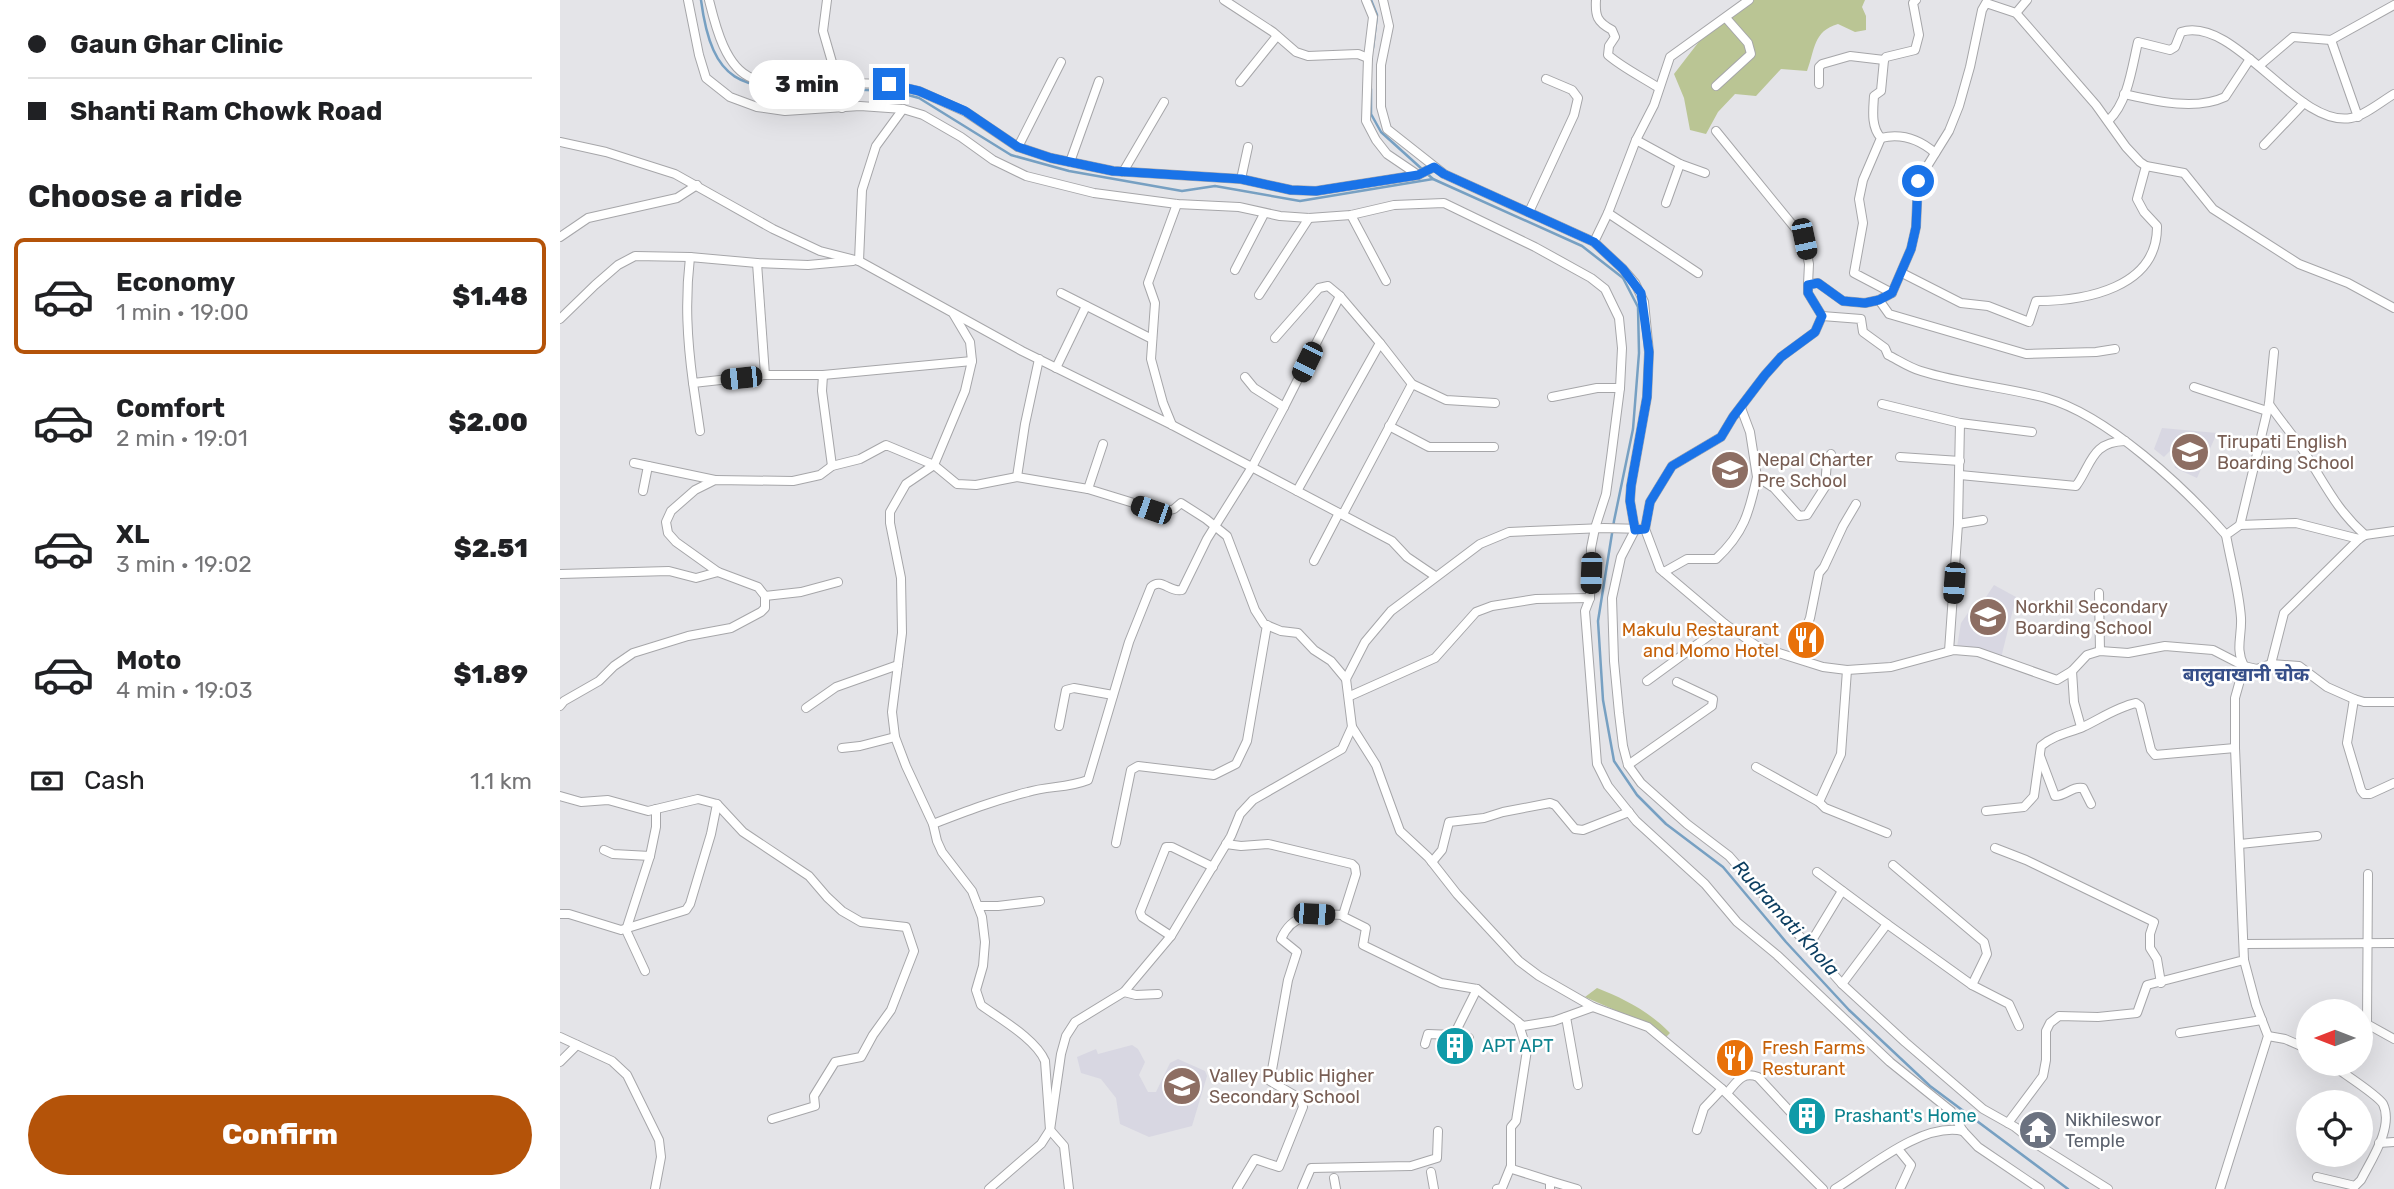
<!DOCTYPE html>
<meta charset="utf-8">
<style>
:root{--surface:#fff;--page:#f6f6f6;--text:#202124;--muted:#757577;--line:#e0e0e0;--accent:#b45309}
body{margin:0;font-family:Rubik,"Noto Sans Devanagari",sans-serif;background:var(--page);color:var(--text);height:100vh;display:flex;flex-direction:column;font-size:26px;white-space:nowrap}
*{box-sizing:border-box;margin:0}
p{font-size:23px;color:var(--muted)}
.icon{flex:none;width:38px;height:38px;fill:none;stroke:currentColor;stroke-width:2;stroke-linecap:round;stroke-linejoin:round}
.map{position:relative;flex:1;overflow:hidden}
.sheet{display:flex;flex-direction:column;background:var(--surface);width:560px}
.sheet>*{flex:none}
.banner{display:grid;align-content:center;height:154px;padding:0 28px;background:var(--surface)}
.needle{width:46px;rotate:270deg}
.tools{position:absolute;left:1736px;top:999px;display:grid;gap:14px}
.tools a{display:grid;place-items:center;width:77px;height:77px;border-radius:50%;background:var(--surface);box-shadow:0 7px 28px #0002;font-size:35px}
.end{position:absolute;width:32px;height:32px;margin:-16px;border:9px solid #1a73e8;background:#fff;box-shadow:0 0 0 4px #fff}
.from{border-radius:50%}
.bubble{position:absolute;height:49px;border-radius:24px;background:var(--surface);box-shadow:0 7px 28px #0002;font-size:23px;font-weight:800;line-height:49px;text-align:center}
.car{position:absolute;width:21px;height:42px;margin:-21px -10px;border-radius:9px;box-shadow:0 0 5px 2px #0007;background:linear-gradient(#222 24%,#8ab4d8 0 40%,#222 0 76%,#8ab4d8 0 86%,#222 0)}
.banner b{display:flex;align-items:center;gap:24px;height:66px;font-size:26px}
.banner b+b{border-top:2px solid var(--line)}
.banner i{width:18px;height:18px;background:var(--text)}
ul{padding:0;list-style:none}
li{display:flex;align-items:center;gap:21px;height:116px;margin:0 14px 10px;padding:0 14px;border:4px solid transparent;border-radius:10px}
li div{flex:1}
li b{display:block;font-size:26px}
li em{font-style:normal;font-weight:800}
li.active{border-color:var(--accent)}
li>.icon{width:63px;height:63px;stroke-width:1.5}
h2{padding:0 28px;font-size:32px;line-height:84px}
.pay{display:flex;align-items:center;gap:18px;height:77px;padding:0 28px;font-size:26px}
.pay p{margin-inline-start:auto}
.primary-button{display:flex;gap:14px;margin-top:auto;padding:14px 28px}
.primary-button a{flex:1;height:80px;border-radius:42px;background:var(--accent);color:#fff;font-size:28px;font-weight:800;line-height:80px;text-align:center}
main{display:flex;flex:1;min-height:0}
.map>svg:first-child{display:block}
.built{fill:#d8d7e2}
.green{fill:#bac594}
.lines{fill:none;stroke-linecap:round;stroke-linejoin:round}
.stream{stroke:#77a0c2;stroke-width:2.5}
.street-casing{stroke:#a6a6a9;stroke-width:10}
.street{stroke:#fff;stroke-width:8}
.route{stroke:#1a73e8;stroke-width:9}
.labels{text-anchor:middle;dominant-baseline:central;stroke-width:5;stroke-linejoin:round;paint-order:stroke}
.education-label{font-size:18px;fill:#785e54;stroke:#fff;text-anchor:start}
.food-label{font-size:18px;fill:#c56008;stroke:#fff;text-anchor:end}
.culture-label{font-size:18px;fill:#0d838f;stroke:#fff;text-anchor:start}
.worship-label{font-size:18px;fill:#5b616d;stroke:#fff;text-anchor:start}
.neighbourhood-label{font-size:19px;font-weight:bold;fill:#364f89;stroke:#fff}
.water-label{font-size:19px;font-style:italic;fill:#0c3e60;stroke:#fff}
</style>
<main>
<section class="sheet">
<div class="banner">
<b><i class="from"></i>Gaun Ghar Clinic</b>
<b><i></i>Shanti Ram Chowk Road</b>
</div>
<h2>Choose a ride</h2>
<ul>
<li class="active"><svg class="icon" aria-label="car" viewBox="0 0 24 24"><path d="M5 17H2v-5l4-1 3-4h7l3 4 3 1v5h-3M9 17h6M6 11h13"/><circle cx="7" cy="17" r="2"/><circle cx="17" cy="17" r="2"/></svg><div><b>Economy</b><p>1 min · 19:00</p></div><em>$1.48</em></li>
<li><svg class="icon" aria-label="car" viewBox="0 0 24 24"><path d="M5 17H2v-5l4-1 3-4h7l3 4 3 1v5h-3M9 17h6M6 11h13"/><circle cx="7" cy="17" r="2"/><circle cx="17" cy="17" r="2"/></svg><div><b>Comfort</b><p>2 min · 19:01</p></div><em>$2.00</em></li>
<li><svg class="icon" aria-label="car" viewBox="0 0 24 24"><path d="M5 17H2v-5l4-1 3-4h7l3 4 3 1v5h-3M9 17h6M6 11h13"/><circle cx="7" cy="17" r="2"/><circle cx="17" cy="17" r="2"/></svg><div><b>XL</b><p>3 min · 19:02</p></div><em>$2.51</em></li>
<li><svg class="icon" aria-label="car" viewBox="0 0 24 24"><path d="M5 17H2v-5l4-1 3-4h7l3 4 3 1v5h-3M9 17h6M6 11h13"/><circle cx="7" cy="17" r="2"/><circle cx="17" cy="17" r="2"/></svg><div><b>Moto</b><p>4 min · 19:03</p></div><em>$1.89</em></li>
</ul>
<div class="pay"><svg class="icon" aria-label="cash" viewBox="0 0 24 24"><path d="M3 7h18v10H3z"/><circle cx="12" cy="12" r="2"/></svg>Cash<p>1.1 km</p></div>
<div class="primary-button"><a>Confirm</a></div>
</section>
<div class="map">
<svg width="1834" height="1189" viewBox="0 0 1834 1189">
<rect width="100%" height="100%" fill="#e4e4e8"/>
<g class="built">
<path d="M1602,428L1657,433L1637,478L1615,468L1612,449L1604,457L1594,449Z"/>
<path d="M1164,452L1188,474L1176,487L1151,465Z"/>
<path d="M1434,585L1456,597L1441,658L1397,647L1401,623L1410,610L1422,603Z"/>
<path d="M572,1045L578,1049L585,1062L579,1075L588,1092H596L610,1063L618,1059L645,1071L647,1076L632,1126L589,1137L560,1124L556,1098L541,1079L521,1073L517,1057L536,1049L538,1054Z"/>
</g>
<g class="green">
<path d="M1189,0H1305L1302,7L1306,16V30L1295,32L1278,24C1253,31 1255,50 1247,71L1221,69L1196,96L1175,94L1158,112L1146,134L1130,130L1124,98L1114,74L1151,26Z"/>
<path d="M1037,988C1063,998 1090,1012 1110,1033L1105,1038L1096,1028L1025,997Z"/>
</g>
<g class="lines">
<g class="stream">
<path d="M141,0C154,98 192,86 274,89"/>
<path d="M811,0L817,15L813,48"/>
<path d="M281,89L333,91L359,98L451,155L509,171L622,191L655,186L740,201L873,179"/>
<path d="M811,89V114L821,132L873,179L1022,246L1063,278L1078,307L1079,353L1073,429L1054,521L1038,621L1043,700L1054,761L1077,795L1106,824L1163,867L1226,942L1289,1010L1370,1086L1508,1189"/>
</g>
<defs>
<g id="street">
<path d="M128,0L139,55L146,78L170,97L197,107L225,111L300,106L343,109L363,115L401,137L433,160L466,176L534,193L617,204L679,207L720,216L749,218L791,215L834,205L884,203L975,247L1031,278L1045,289L1059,318L1062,348L1060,388L1051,458L1046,494L1035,528L1031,548L1030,598L1025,611L1037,764L1048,786L1076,821L1145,884L1177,922L1217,955L1330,1062L1391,1111L1403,1131L1418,1147L1480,1189"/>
<path d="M149,0C155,24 165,68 192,78C197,79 203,80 208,81L329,84L359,91L406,112L458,147L491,158L553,171L681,179L731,190L756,191L858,175L874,167"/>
<path d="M267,0L263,31L274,69L282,108"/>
<path d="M664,0L713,32L736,52L748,56L798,54L808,58"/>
<path d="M806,0L813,17L808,58L806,121L816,140L827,154L858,175"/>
<path d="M823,0L829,26L821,65V107L827,129L884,174L1034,242L1063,269L1075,283L1084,302L1089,352L1087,397L1071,486L1070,501L1075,530L1061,557L1052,598L1054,661L1059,713L1063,746L1068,765L1081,783L1127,824L1169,856L1282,984L1345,1042L1423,1109L1455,1127L1478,1145L1548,1189"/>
<path d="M1036,0C1035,16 1037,22 1052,30L1055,37L1049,46L1048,55C1063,68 1082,77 1099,88"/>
<path d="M1456,13L1467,0"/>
<path d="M1771,40L1798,117"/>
<path d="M1699,66L1733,37L1771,40L1834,5"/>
<path d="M680,82L717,36"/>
<path d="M1259,84V67L1262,64L1290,56L1324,60"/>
<path d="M1156,86L1191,54L1188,43L1166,18"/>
<path d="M1564,94C1595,101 1635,111 1665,97L1690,59"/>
<path d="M1549,120C1568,102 1572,67 1578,42L1610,50L1615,47L1621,32C1675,15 1737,128 1791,118C1804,116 1822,101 1834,94"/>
<path d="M1156,131L1244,239L1249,264L1248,284"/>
<path d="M1321,138C1342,133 1359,139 1375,153"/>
<path d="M1076,140L1120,164L1145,173"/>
<path d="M0,142L46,152L115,174L213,229L260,251L299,261L462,351L612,425L832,541L847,557L875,576"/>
<path d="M1704,145L1744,103"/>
<path d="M458,147L501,62"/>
<path d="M510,162L539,81"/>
<path d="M563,172L604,102"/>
<path d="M681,179L688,147"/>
<path d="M1106,203L1120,164"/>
<path d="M969,212L1014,115L1018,98L1012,90L986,79"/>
<path d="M1048,213L1138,273"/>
<path d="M791,215L826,281"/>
<path d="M0,237L28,218L117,198L137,185"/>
<path d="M1034,242L1048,213L1076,140L1094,105L1110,57L1189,0"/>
<path d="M130,257C125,301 127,338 133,383L205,375H263L412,361"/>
<path d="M299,261L302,190L316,146L343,109"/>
<path d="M197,263L205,375"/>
<path d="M675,270L704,214"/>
<path d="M1342,273L1401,303L1428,306L1469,322L1476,301C1525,301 1598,288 1597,226L1584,212L1577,199L1586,166"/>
<path d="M501,293L592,339"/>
<path d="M1332,293L1294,273L1303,223L1299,199L1303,180L1321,138C1311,127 1313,111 1314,96L1321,91L1324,60L1326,57L1355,50L1359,35L1353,3L1356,0"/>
<path d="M699,295L749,218"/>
<path d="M1319,300L1329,314L1466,354L1536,352L1555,349"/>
<path d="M394,315L410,342L412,361L405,391L374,465L346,484L330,512V523L341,578L342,633L332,712L335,737L346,766L373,824L377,841L382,852L412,891L422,917L425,942L423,966L416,990L421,1005C440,1019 476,1039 485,1061L490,1130L504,1146L509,1189"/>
<path d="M1262,316L1301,319L1303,332L1325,348L1328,355C1338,360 1350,368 1361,371C1402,384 1445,387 1486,398C1547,415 1625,488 1666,535"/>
<path d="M0,319L35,285L58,265L75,256L130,257L197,263L248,265L293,261"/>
<path d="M715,338L759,288L768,286L780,296L820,343"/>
<path d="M496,368L526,306"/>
<path d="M263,375L262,391L272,466"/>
<path d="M133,383L140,431"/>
<path d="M1634,387L1707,411"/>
<path d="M992,397L1037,388H1060"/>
<path d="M1322,404L1400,423"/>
<path d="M1709,404C1722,423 1738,441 1750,461C1768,490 1779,512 1805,535"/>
<path d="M724,407L780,296"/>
<path d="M1181,408L1190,432L1197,477L1214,488L1239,516L1247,515L1265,487L1267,461L1271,454"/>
<path d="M612,425L603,403L591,359L595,303L588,283L617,204"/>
<path d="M829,426L869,447H934"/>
<path d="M1340,457L1400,461"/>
<path d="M74,463L155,480"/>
<path d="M1400,475L1516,486C1532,464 1531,442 1565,441"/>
<path d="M457,477L465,424L479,359"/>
<path d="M528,489L543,444"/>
<path d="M83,491L88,466"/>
<path d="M737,491L820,343L852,384L886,400L935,403"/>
<path d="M783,514L852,384"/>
<path d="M1398,524L1423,520"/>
<path d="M1680,525L1736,523L1799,539"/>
<path d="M1085,529L1090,502L1112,466L1161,437L1173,417L1205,375L1221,357L1255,332L1262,316L1248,293V284L1258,283L1283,301L1305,303L1319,300L1332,293L1351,249L1356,227L1358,181L1389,131L1399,106L1410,67L1422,10L1426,3L1456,13L1536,105L1566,147L1580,162L1586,166L1624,173L1653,209L1739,264L1788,283L1834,308"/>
<path d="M754,561L779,513"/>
<path d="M1104,572L1127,559H1156C1184,533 1189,513 1197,477"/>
<path d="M0,574L109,571L136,578L158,572"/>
<path d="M1539,593L1540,651"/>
<path d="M205,596L241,592L278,582"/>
<path d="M1389,651L1398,524L1400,423L1472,432"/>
<path d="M1235,657L1250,618L1259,573L1264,567L1283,526L1296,504"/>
<path d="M1711,664L1739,666L1767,687L1794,699L1804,702H1834"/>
<path d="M1512,671L1514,702L1521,727"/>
<path d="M1087,681L1165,624"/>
<path d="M790,696L875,658L916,612L932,606L976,599L1030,598"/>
<path d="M1794,699L1787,743L1801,790L1804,794H1810L1834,783"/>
<path d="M0,706L4,701L39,681L54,666L73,653L128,636L171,628L201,612L205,608V596L198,587L158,572L116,542L108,533L106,522L111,511L135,490L155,480L233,481L260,475L272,466L300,459L326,445L374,465L397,484L416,485L457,477L528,489L603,512L614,509L621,503L646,519L667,536L695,610L704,624L721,631L738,633L754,650L771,661L786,679"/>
<path d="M246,708L276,687L338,665"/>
<path d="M499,726L506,690L514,688L553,695"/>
<path d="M792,727L816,765L840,831L868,857L897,894L959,961L979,976L1033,1007L1088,1027L1161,1088L1263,1189"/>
<path d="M282,748L300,746L335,737"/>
<path d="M1480,756L1495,796C1506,796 1512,786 1523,788L1531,804"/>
<path d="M1068,765L1152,706L1153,699L1117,682"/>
<path d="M1196,767L1259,802L1265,808L1327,833"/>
<path d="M0,796L21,802L48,800L88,811L138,799L157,804L151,834L130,904L126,910L61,930L9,914H0"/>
<path d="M1259,802L1281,754L1287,670"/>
<path d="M157,804L183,832L249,876L267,897L282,911L301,922L346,927L354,951L331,1010L313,1035L301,1057L275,1062L254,1096L255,1106L212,1119"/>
<path d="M1426,811L1464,807L1474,796L1481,746C1494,735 1508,733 1523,727C1540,719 1557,707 1576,703L1580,706L1591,750L1595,755L1675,748"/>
<path d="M373,824C404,812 435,800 468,792C487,786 508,788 528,780L569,642L591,587C601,577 610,593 622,590L647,539L692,467L724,407L694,388L685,377"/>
<path d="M556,843L571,770L578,766L654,775L676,764L687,741L707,625"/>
<path d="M666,844L681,846L708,844L792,864L795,867L796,874L783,915L784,917L806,928L803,945L881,983L917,989L963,1026L994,1021L1033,1007"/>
<path d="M1680,844L1757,836"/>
<path d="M1435,848L1466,860L1594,922L1590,934V948L1597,959L1601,983"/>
<path d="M44,850L53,854L90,856L96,827V809"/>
<path d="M872,862L882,850L889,822L924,818L943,812L990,803L995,805L1015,829L1023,830L1069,812"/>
<path d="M1257,872L1327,924L1282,984"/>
<path d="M1808,874L1807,1024L1834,1039"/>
<path d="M418,906H438L480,901"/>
<path d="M1327,924L1412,985L1427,954L1424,942L1333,865"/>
<path d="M611,936L582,917L580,912L606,847H612L653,867"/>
<path d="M1684,944L1834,943"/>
<path d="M1248,947L1282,891"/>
<path d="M85,971L66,930L90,856"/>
<path d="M1412,985L1449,1004L1459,1026"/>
<path d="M564,992L576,995L598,994"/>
<path d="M1006,1017L1018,1085"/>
<path d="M958,1022L967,1050L956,1121L951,1127V1166L952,1169L990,1181"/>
<path d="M1620,1033L1702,1020"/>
<path d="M894,1035L909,1038"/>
<path d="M1708,1036L1725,1039L1748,1049"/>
<path d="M0,1037L52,1061L67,1075L99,1140L101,1157L95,1189"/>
<path d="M865,1044L868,1034L894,1035L917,989"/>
<path d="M0,1062L17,1045"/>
<path d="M1167,1093C1177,1082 1182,1071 1198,1077L1237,1119"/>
<path d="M1448,1123L1483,1076L1486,1060V1031L1490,1023L1499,1016L1538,1017L1577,1013L1587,985L1684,960L1675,748V698L1684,666C1675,649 1682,636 1681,618C1679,590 1671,563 1666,535L1680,525L1709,404L1714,352"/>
<path d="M1137,1130L1144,1108L1162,1089"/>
<path d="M1819,1143L1834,1142"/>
<path d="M1338,1149L1351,1165L1340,1189"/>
<path d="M871,1172L874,1189"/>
<path d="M1757,1177L1795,1186L1801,1180C1811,1160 1834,1127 1823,1104C1818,1095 1781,1072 1771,1064"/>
<path d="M774,1178L776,1189"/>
<path d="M429,1189L481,1144L490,1130L501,1054L506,1036L515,1022L564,992L611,936L671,836L680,814L693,800L782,749L792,727L786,679L805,642L831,611L920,544L949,532L1044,528L1085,529L1100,569L1165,624L1197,646L1263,667L1287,670L1331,667L1394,650L1418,652L1497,680L1512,671L1527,655L1540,651L1568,653L1605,646L1653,650L1684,666L1697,669L1711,664L1724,613L1799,539L1805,535L1834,531"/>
<path d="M677,1189L695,1159L719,1167L743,1107L741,1099L710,1081L728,980L737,952L721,939C733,911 757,914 783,915"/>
<path d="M742,1189L751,1168L851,1166L877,1158L878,1131"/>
<path d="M937,1189L942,1188L951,1166"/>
<path d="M990,1189V1181L1017,1189"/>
<path d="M1275,1189C1309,1168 1362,1122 1403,1131"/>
<path d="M1660,1189L1708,1036L1696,1005L1684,960"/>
</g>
</defs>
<use href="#street" class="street-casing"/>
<use href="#street" class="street"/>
</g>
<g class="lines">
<path class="route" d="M329,84L359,91L405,111L458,147L491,158L553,171L681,179L731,190L756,191L858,175L874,167L884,174L1034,242L1063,269L1081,293L1089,352L1087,397L1071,486L1070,501L1075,530L1085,529L1090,502L1112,466L1161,437L1173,417L1205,375L1221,357L1255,332L1262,316L1248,293V285L1258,283L1283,301L1305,303L1319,300L1332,293L1351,249L1356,227L1358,181"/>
</g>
<defs>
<symbol id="school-disc" viewBox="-11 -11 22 22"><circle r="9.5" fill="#8d6e63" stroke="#fff"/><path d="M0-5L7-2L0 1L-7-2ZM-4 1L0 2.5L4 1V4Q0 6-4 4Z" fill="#fff"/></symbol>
<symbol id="restaurant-disc" viewBox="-11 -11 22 22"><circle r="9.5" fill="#e8710a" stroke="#fff"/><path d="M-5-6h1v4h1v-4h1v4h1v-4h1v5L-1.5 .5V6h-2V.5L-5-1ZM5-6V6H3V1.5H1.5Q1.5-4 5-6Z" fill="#fff"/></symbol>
<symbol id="building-disc" viewBox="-11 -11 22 22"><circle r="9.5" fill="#0f9aa8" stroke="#fff"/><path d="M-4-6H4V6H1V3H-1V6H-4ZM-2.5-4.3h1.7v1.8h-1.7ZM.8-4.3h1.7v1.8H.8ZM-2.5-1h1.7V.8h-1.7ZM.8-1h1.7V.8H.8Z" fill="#fff"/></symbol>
<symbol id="temple-disc" viewBox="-11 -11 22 22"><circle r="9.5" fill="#6b7280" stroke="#fff"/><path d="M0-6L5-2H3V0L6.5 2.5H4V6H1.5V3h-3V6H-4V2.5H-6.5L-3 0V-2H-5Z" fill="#fff"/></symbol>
</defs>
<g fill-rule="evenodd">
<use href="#school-disc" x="1608" y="430" width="44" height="44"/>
<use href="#school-disc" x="1148" y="448" width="44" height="44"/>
<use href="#school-disc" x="1406" y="595" width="44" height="44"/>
<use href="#restaurant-disc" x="1224" y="618" width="44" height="44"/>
<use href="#building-disc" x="873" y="1024" width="44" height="44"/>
<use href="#restaurant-disc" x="1153" y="1036" width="44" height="44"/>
<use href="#school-disc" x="600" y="1064" width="44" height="44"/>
<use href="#building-disc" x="1225" y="1094" width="44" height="44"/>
<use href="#temple-disc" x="1456" y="1108" width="44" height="44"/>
</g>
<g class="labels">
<g class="education-label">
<text x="1657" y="442">Tirupati English<tspan x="1657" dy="21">Boarding School</tspan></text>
<text x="1197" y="460">Nepal Charter<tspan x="1197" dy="21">Pre School</tspan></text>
<text x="1455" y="607">Norkhil Secondary<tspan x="1455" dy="21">Boarding School</tspan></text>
<text x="649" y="1076">Valley Public Higher<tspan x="649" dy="21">Secondary School</tspan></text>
</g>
<g class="food-label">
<text x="1219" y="630">Makulu Restaurant<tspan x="1219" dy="21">and Momo Hotel</tspan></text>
<text x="1202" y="1048" text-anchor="start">Fresh Farms<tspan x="1202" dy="21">Resturant</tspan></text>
</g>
<g class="culture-label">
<text x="922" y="1046">APT APT</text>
<text x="1274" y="1116">Prashant's Home</text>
</g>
<g class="worship-label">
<text x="1505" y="1120">Nikhileswor<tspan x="1505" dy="21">Temple</tspan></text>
</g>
<g class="neighbourhood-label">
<text x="1686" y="674">बालुवाखानी चोक</text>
</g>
<g class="water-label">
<text transform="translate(1226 918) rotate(48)">Rudramati Khola</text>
</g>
</g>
</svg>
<div class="tools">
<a><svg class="needle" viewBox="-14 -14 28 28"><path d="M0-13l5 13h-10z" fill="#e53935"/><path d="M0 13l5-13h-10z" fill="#757577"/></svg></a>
<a><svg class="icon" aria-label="locate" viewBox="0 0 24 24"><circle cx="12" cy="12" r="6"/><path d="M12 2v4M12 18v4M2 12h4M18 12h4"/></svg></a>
</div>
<i class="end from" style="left:1358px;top:181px"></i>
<i class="end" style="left:329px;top:84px"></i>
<div class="bubble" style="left:189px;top:60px;width:116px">3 min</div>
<i class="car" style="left:1244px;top:239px;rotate:168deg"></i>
<i class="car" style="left:747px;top:362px;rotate:206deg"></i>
<i class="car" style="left:181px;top:378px;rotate:264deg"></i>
<i class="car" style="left:591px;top:510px;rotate:289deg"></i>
<i class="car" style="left:1031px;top:573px;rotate:182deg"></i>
<i class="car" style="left:1394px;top:583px;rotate:184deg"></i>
<i class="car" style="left:754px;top:914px;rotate:93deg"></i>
</div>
</main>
